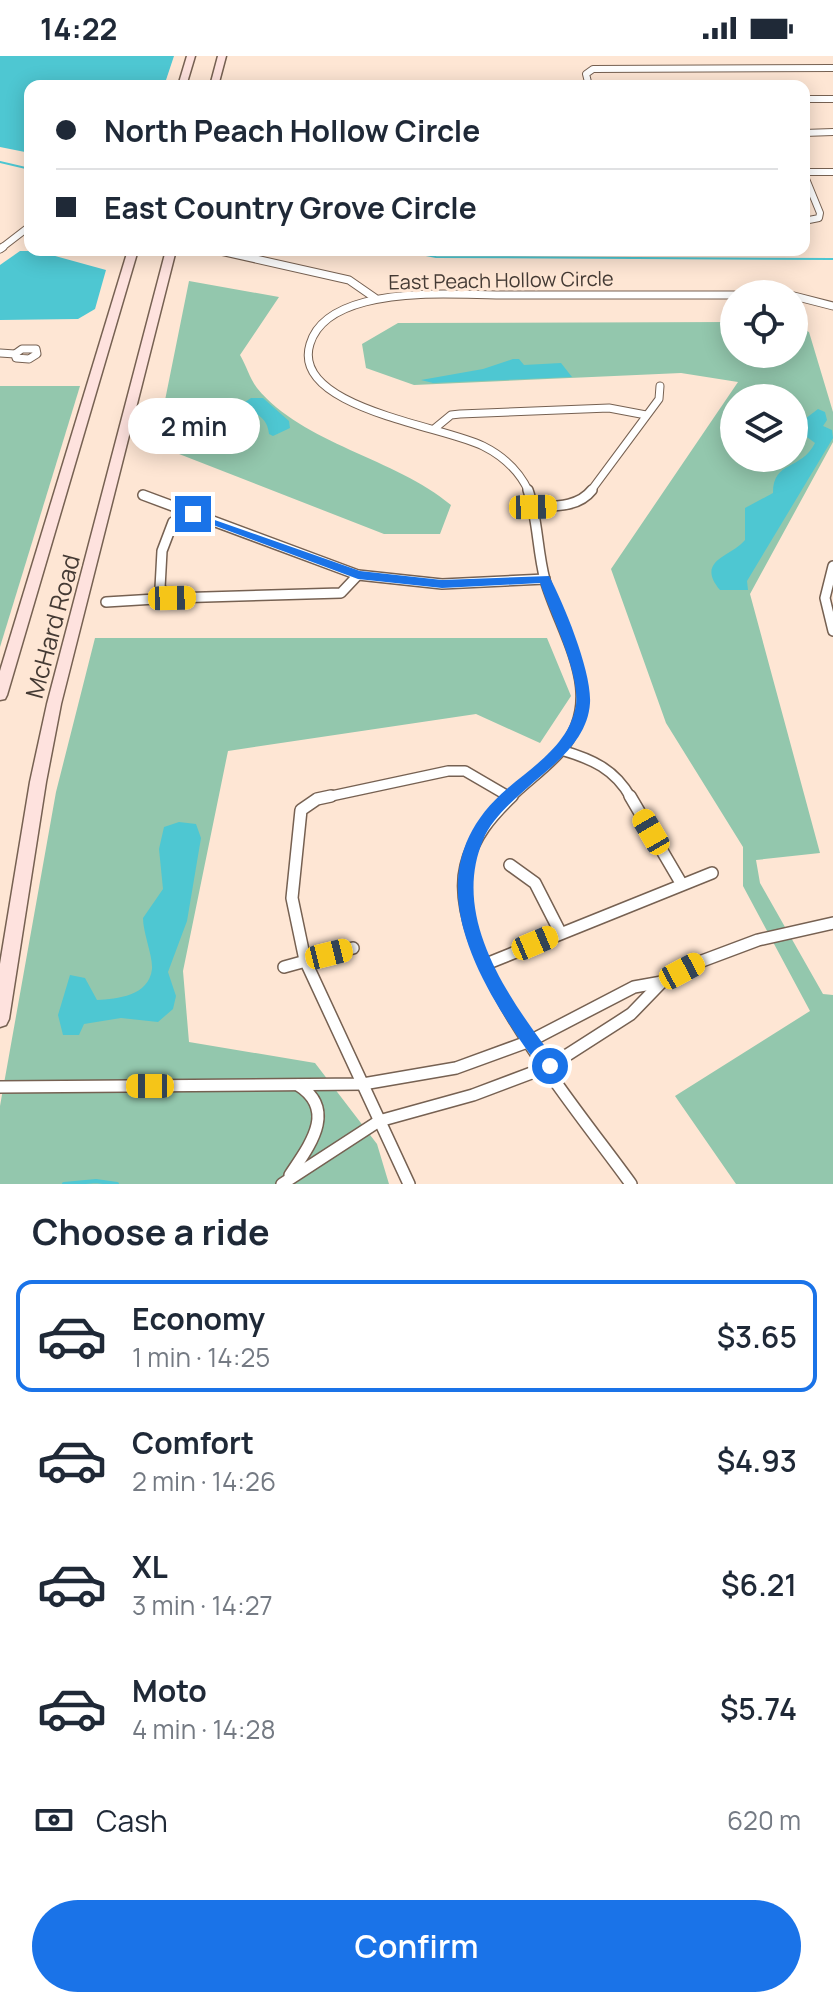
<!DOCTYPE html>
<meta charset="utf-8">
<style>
:root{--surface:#fff;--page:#f2f2f3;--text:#1f2937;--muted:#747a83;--line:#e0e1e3;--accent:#1a73e8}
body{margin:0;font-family:Manrope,sans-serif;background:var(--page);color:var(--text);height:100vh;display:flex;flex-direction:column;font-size:30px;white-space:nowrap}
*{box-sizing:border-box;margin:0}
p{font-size:26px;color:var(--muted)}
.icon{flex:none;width:44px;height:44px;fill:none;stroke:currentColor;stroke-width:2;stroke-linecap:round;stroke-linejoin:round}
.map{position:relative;height:1128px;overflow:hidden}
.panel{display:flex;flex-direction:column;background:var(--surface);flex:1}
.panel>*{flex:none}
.guide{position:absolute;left:24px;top:24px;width:786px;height:176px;border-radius:16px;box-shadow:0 4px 20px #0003;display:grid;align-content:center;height:176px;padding:0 32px;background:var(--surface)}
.tools{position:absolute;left:720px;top:224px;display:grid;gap:16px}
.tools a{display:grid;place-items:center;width:88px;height:88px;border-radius:50%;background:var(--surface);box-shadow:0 4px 20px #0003;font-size:40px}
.end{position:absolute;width:36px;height:36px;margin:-18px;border:10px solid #1a73e8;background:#fff;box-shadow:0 0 0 4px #fff}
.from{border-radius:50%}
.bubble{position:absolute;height:56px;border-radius:28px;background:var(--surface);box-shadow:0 4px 20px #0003;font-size:26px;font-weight:600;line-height:56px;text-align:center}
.car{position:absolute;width:24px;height:48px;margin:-24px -12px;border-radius:10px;box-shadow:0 0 6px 2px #0007;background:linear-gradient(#f5c518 24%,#345 0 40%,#f5c518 0 76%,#345 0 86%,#f5c518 0)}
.guide b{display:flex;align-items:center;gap:28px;height:76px;font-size:30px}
.guide b+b{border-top:2px solid var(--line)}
.guide i{width:20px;height:20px;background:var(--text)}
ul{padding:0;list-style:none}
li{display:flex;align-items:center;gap:24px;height:112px;margin:0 16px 12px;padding:0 16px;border:4px solid transparent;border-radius:16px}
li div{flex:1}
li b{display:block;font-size:30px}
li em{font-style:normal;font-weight:600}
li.selected{border-color:var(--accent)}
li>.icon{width:72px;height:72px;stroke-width:1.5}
h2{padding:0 32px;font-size:36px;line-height:96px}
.pay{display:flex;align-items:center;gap:20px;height:88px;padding:0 32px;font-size:30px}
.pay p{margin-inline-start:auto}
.action{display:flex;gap:16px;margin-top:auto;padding:16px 32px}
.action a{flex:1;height:92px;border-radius:48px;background:var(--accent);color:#fff;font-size:32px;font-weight:600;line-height:92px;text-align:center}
.status{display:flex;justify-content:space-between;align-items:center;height:56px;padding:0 40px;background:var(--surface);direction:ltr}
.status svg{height:22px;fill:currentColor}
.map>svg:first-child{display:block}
.green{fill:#93c7ad;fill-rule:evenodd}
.water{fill:#4ec7d2}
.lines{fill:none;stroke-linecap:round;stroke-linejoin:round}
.stream-far1{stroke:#4ec7d2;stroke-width:2}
.stream{stroke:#4ec7d2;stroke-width:4}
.street-far3-casing{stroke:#766152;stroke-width:8}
.street-far2-casing{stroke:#766152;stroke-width:9}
.street-far1-casing{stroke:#766152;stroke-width:12}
.street-casing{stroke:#766152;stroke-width:14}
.secondary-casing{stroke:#766152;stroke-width:3}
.street-far3{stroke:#fff;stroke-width:6}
.street-far2{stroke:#fff;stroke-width:7}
.street-far1{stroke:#fff;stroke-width:9}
.street{stroke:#fff;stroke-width:11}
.secondary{fill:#fee2de;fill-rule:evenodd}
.route{fill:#1a73e8}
.labels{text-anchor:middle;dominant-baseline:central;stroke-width:6;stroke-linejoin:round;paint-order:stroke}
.far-street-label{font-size:20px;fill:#443a34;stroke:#fee6d4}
.street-label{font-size:24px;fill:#443a34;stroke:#fee6d4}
</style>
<div class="status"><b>14:22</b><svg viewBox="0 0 49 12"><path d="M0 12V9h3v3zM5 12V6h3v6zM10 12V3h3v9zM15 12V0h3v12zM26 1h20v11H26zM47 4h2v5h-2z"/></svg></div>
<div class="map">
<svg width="833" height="1128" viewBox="0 0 833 1128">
<rect width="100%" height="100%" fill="#fee6d4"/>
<g class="green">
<path d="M189,225L279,241L240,299C246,309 250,323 257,332C303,388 395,402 451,449L440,478H384L156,389Z"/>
<path d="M734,266V298H794V269L809,276L833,356V386L750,538L820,797L756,804L760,827L823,938L833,939V1128H736L675,1040L810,955L743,830V791L666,667L611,513L738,326L681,317L414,329L366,312L362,288L398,267ZM734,342H794V402H734Z"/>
<path d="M0,330H80L0,591Z"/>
<path d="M95,582H547L571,640L540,687L476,658L228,695L183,915L189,986L315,1007L377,1088L389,1128H0V1050L56,736Z"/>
</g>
<g class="water">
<path d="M0,0H174L164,30H30V97L0,91Z"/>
<path d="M20,195H37L106,214L95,253L78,263L0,264V209Z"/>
<path d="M513,303H519L524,309L561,307L572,321L433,327L421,324L483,313Z"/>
<path d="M251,342H263L289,365L290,372L273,380L269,378C267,359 253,357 239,350Z"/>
<path d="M818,353L825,356L827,364L823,370L832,374L833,382L747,525L748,534H720C695,504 731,501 745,484V452L773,437C773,404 801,415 815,387L807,381H794V364L805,363Z"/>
<path d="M179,766L196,768L201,782L187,865L168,916L176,940L173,953L158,966L121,962L84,968L79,979H63L58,959L70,919L85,922L97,944C117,943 149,940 152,913C153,900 143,877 143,862L163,833L159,793L164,771Z"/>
</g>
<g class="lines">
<g class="stream-far1">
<path d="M0,106L30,113"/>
<path d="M401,194L436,201L833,203"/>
</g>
<path class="stream" d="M64,1128L96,1125L117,1128"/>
<defs>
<g id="street-far3">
<path d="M589,30L586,18L593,13L833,12"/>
<path d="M804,43H833"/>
<path d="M804,77L833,76"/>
<path d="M804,116H833"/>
<path d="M804,118L820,157L819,162L804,165"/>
<path d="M0,193L30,170"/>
</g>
<g id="street-far2">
<path d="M0,193L3,191"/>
<path d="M216,194L349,224L375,242"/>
<path d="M794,240L833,250"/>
<path d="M22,293H36L37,298L29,303L16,302L15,298Z"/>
<path d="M0,297L15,298"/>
<path d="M434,373L451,359L460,358L609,352L646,359"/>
<path d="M529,436C519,414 503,400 483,390C444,370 290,352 310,288C317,264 342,252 365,246C412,234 462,239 510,239C584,239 659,239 734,239"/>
<path d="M590,436L659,343L660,330"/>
</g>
<g id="street-far1">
<path d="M143,439L358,519L442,528L545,523"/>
<path d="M533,451C553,450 578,452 592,434"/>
<path d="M193,458L173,466L162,495L160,532L172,542L341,537L358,519"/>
<path d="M833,510L825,542L833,575"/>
<path d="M106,546L172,542"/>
<path d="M561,694C592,703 615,713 631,742"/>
<path d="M322,742L448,715H465L508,740"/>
<path d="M510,742C526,726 545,713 560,696C608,640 562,582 545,524C537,494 538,463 528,434"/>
</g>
<g id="street">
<path d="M331,740L317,743L301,754L292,842L305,904L409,1128"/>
<path d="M512,740C491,760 473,781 466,810C444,897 581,1058 631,1128"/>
<path d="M630,740L681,827"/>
<path d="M510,809L535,827L560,876"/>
<path d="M486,908L712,817"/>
<path d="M284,911L353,892"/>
<path d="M0,1031L363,1028L456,1012L530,985L634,931L662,926"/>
<path d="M290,1119C309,1090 338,1054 298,1029"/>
<path d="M282,1128L379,1065L473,1039L550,1010L631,958L662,926L702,905L758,884L833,867"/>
</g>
<g id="secondary">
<path d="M187,0H195L186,30H178Z"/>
<path d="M218,0H226L218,30H210Z"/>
<path d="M128,194H138L7,639L5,643L0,644V615Z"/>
<path d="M166,194H176L61,648L46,726L9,963L6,969L0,971V908L30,726L47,648Z"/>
</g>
</defs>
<use href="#street-far3" class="street-far3-casing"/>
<use href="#street-far2" class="street-far2-casing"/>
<use href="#street-far1" class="street-far1-casing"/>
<use href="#street" class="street-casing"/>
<use href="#secondary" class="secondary-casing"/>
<use href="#street-far3" class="street-far3"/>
<use href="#street-far2" class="street-far2"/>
<use href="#street-far1" class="street-far1"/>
<use href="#street" class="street"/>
<use href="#secondary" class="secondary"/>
</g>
<path class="route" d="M189,455L360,515L442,524L549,520C564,548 592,616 590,647C588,681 559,705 535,725C517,741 492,761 483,784C450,863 510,944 556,1005V1016H543C481,932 406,818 508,732C535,709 570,687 576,649C580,617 551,559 540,527L442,532L358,523L189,460Z"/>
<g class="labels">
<g class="far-street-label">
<text transform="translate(501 224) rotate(-1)">East Peach Hollow Circle</text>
</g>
<g class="street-label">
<text transform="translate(52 570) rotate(-75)">McHard Road</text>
</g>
</g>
</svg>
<div class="tools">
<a><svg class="icon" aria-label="locate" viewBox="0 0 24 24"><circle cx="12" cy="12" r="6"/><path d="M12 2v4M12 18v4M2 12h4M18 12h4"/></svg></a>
<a><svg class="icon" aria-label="layers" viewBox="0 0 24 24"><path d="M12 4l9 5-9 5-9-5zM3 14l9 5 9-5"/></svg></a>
</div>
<i class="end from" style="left:550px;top:1010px"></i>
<i class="end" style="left:193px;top:458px"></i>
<div class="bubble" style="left:128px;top:342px;width:132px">2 min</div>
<i class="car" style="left:533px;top:451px;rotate:89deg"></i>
<i class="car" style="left:172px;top:542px;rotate:89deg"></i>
<i class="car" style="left:651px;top:776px;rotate:330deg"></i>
<i class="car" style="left:535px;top:887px;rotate:67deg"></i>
<i class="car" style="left:329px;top:898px;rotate:76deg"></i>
<i class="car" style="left:682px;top:915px;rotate:62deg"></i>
<i class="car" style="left:150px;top:1030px;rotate:270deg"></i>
<div class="guide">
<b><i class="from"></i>North Peach Hollow Circle</b>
<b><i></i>East Country Grove Circle</b>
</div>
</div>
<section class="panel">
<h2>Choose a ride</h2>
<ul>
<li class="selected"><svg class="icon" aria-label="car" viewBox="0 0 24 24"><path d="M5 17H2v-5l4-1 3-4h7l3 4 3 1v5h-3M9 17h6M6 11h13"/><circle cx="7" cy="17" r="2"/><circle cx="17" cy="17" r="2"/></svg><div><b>Economy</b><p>1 min · 14:25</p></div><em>$3.65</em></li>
<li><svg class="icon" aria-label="car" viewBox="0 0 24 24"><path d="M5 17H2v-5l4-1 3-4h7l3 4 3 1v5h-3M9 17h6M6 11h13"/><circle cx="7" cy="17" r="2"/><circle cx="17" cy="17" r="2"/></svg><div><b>Comfort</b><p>2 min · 14:26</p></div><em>$4.93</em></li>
<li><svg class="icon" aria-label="car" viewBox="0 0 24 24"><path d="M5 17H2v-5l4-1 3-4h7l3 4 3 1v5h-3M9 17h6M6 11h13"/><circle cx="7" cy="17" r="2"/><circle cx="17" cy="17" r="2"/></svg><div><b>XL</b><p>3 min · 14:27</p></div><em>$6.21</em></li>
<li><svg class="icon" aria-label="car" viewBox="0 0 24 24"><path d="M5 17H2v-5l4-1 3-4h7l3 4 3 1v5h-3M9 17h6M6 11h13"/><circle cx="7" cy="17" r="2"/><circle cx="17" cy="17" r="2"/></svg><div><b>Moto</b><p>4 min · 14:28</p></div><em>$5.74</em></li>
</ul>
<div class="pay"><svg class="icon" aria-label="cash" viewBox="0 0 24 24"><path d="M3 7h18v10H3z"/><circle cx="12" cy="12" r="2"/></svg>Cash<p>620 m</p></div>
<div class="action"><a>Confirm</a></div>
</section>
